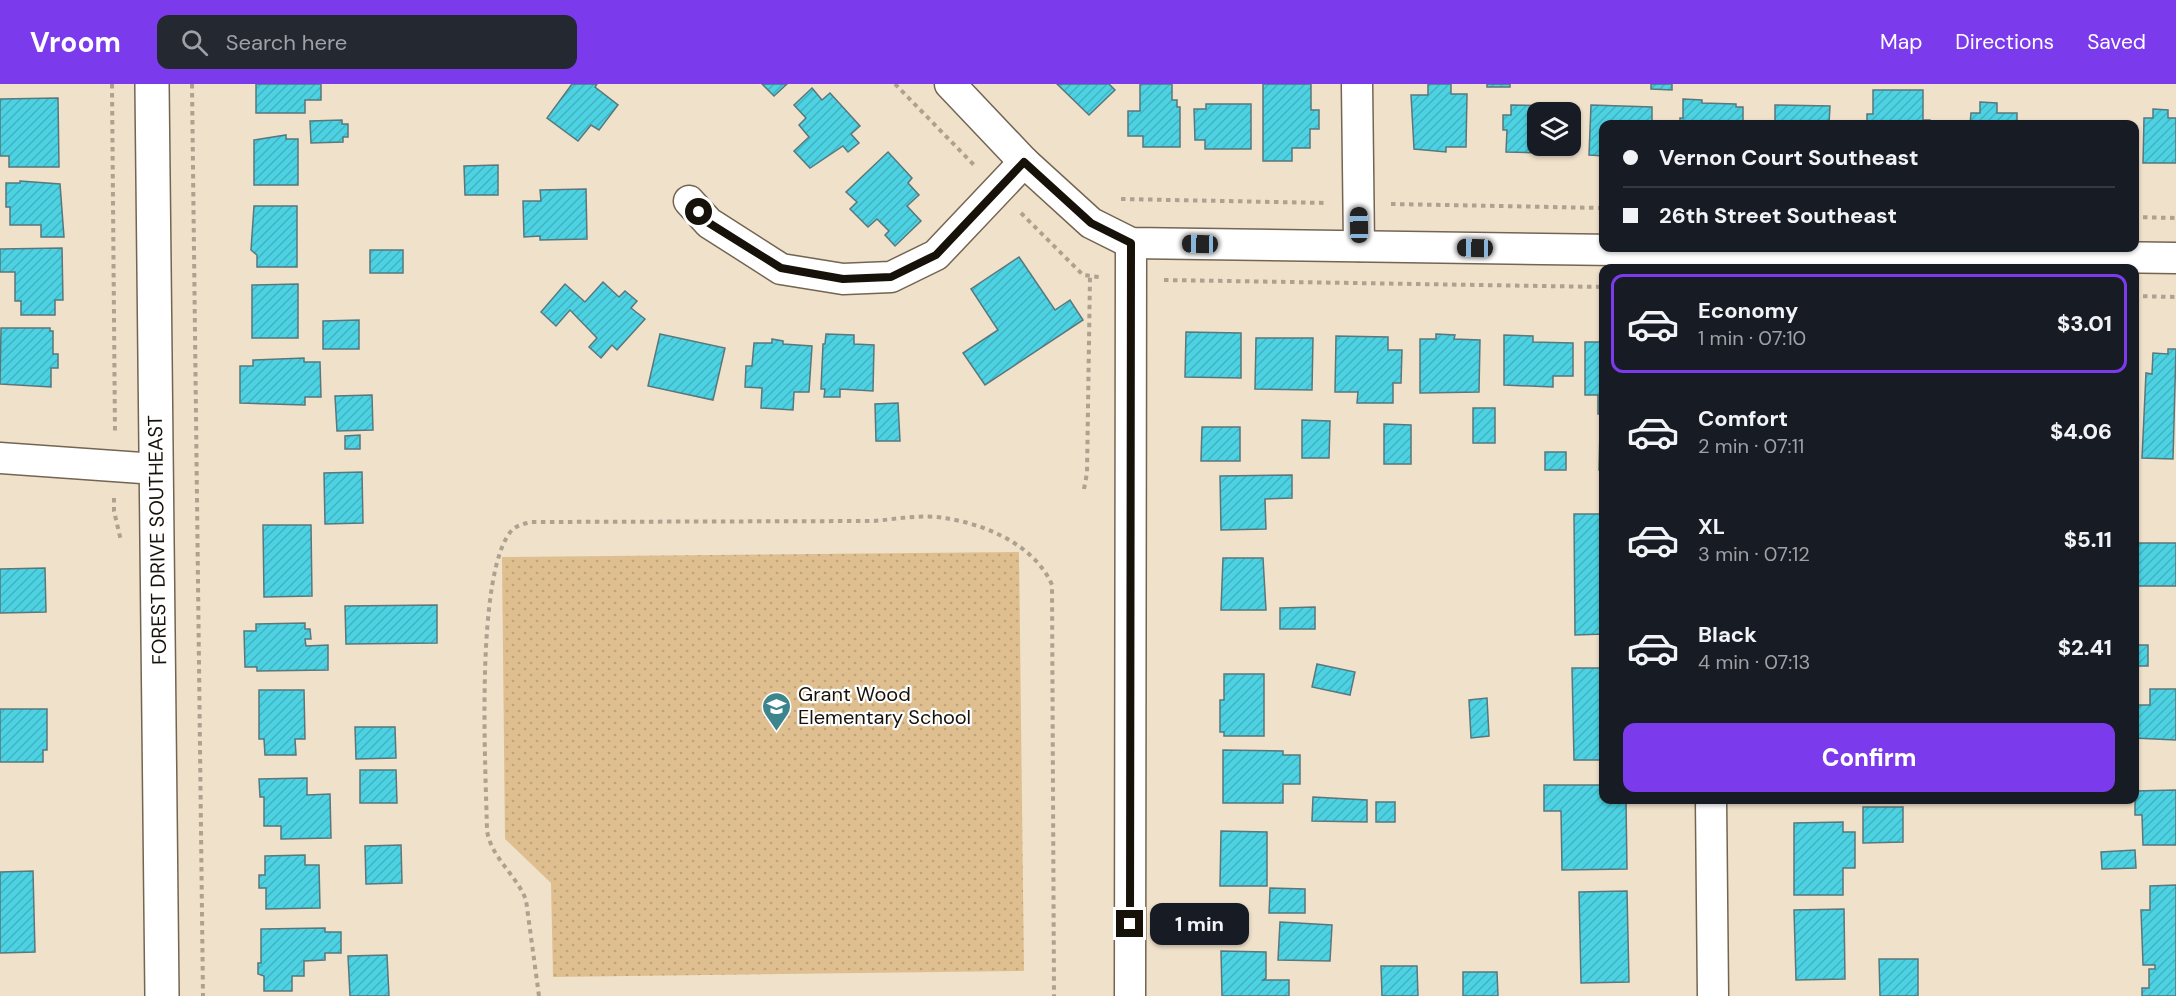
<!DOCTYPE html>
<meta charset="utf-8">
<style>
:root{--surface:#171b24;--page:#242831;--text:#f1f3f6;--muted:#9ea1a6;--line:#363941;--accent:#7c3aed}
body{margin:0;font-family:"DM Sans",sans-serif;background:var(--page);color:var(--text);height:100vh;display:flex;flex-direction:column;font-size:22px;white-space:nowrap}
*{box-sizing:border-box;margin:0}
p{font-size:20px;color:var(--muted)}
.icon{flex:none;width:33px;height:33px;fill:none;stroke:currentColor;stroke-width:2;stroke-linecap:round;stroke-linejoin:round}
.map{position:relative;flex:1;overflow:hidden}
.details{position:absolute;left:1599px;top:180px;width:540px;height:540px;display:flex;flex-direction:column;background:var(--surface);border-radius:12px;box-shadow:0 2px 4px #0004}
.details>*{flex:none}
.banner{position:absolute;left:1599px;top:36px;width:540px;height:132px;border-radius:12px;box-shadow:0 2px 4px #0004;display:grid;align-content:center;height:132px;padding:0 24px;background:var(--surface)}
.tools{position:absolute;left:1527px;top:18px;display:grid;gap:12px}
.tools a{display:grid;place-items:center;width:54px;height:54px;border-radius:12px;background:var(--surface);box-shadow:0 2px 4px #0004;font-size:30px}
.end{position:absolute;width:27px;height:27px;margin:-14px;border:8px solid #161109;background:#fff;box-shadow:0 0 0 3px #fff}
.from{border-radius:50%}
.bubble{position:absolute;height:42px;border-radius:12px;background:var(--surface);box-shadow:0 2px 4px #0004;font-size:20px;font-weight:800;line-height:42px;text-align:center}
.car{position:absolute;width:18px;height:36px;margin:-18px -9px;border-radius:8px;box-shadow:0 0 4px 2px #0007;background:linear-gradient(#222 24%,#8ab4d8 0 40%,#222 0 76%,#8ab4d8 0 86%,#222 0)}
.banner b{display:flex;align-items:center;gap:21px;height:57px;font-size:22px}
.banner b+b{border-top:2px solid var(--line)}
.banner i{width:15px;height:15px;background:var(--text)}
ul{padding:10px 0 0;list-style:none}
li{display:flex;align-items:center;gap:18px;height:99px;margin:0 12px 9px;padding:0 12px;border:3px solid transparent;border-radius:12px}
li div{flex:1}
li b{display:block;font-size:22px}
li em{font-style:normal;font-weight:800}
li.current{border-color:var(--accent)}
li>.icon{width:54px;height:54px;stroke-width:1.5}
.cta{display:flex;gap:12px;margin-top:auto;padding:12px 24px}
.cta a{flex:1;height:69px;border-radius:12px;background:var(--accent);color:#fff;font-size:24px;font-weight:800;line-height:69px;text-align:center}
header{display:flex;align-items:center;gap:36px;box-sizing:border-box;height:84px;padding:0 30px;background:var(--accent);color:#fff}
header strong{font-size:28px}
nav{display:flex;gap:33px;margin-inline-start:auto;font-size:21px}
.search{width:420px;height:54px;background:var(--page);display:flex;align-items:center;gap:15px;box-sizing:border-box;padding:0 21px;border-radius:12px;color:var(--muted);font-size:22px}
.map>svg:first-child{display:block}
.park{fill:url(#park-dots)}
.building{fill:url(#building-hatch);stroke:#5a777b;stroke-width:1.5}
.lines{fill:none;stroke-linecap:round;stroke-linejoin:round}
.street-casing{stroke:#736552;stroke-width:33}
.secondary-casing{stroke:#736552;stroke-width:36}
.path{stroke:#ada190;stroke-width:4;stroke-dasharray:4.5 4.5;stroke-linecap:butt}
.street{stroke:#fff;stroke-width:30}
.secondary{stroke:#fff;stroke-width:33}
.route{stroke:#161109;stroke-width:8}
.labels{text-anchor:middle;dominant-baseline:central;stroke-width:4.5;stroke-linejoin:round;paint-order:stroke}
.street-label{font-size:20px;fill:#161109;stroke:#fff}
.poi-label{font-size:20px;fill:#161109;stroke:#fff;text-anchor:start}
</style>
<header>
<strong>Vroom</strong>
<div class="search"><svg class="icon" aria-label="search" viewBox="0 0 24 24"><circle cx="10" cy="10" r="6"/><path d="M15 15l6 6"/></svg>Search here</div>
<nav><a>Map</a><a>Directions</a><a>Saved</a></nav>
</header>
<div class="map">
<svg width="2176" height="912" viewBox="0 0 2176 912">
<defs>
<pattern id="park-dots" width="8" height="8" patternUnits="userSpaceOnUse" patternTransform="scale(1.5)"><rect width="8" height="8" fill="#dfbf8f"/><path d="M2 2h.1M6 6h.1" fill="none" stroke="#bfa37a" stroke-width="1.8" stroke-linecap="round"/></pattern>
<pattern id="building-hatch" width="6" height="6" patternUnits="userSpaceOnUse" patternTransform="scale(1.5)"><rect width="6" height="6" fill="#4cd2e2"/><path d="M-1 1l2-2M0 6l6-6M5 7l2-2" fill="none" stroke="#42b3c1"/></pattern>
</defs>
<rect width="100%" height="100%" fill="#f0e1cb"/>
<path class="park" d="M1019,468L1024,887L553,893L551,799L505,755L502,473Z"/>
<g class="building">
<path d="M256,0H321V16H305V29H256Z"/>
<path d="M572,0H597L595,3L618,21L599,46L591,41L578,57L547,34Z"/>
<path d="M762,0H787L774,12Z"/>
<path d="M1057,0H1109L1115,6L1089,31Z"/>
<path d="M1140,0H1172V16H1177V23H1180V63H1143V52H1128V27H1140Z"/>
<path d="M1263,0H1311V26H1319V45H1310V64H1292V77H1263Z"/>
<path d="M1428,0H1451V10H1467L1466,63H1446V68L1414,65L1411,11H1428Z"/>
<rect x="1487" y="0" width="23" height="3"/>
<path d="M1651,0H1672V6L1651,5Z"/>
<path d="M812,4L822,16L830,9L860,42L851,50L859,59L848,68L843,62L810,84L794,67L809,53L799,41L806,34L794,21Z"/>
<path d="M1873,6H1923V36H1930V40H1867V30H1873Z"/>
<path d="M58,14L59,83H9V72H0V15Z"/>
<path d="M1683,15L1702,16V19L1736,20V23H1743V38H1738V40H1680V34H1683Z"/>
<path d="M1980,18L1997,19V29H2017V37H2032V40H1970L1971,29H1980Z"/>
<path d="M1206,20H1251V65H1205V56H1195L1194,25H1206Z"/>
<path d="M1511,21L1563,22L1562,28H1538V62L1567,63H1548V69L1506,68L1507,46H1503V31H1511Z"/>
<path d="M1591,21L1652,23V40H1604V72L1589,71Z"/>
<path d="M1775,21L1830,22L1829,40H1775Z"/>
<path d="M2153,25L2168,26V34H2176V79H2143L2144,34H2153Z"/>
<path d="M342,36V40H348V53H343V58L311,59L310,37Z"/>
<path d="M286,51V55H298V101H254V56Z"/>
<path d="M888,68L912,94L908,99L919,111L907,122L921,137L895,162L885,151L889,147L877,135L868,143L850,125L857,118L846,108Z"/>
<path d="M498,81V111H465L464,82Z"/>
<path d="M20,97L60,100L64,153H41V141H10V123H6V99H20Z"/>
<path d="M586,105L587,155L540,156V152L524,153L523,117H541L540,106Z"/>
<path d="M254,122H297V183H257V171L251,166Z"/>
<path d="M62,164L63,216H55V231H21V217H15V188H0V165Z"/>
<rect x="370" y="166" width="33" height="23"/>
<path d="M1019,173L1055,226L1070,216L1083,236L985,301L963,269L998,246L971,205Z"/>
<path d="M603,198L619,213L625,207L637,217L631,224L645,235L617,266L612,261L601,274L589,263L597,254L570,226L556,242L541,228L565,200L585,218Z"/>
<path d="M298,200V254H252V201Z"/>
<path d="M359,236V265H323V237Z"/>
<path d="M1,244H50V247H53V270H58V284H51V303L0,300Z"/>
<path d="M1186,248L1241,249V294L1185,293Z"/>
<path d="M660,250L725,264L713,316L648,302Z"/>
<path d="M826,250L854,251V260L874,261L873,307L840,305V313H824L825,305H821L823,260H825Z"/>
<path d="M1436,250L1455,251L1454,255L1480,256L1479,308L1420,309V255H1436Z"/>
<path d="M1504,251L1533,252V258L1573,259V292H1553V303L1504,301Z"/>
<path d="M1336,252L1388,253V266H1402L1401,299H1393V319H1357L1358,308H1335Z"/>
<path d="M1256,254H1313L1312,306L1255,305Z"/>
<path d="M772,255L783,257V260L812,262L809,308H794L793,326L761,324L762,304L745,303L746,282H752L754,259H772Z"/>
<path d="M1585,258H1604V330H1598V311H1585Z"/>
<path d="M2168,265H2176L2173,375L2142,374L2146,289L2152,290L2153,269L2168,270Z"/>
<path d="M304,274V278H320L321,313H305V321L240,319V282H253V276Z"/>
<path d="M372,311L373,346L337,347L335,312Z"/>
<path d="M898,319L900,357H876L875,320Z"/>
<rect x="1473" y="324" width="22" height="35"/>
<path d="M1302,336L1330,337L1329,374H1302Z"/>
<path d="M1384,340L1411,341V380H1384Z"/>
<path d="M1202,343H1240V377H1201Z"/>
<path d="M1600,347H1604V386H1599Z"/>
<path d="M360,351V365H345V352Z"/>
<rect x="1545" y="368" width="21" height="18"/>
<path d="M362,388L363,439L325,440L324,389Z"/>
<path d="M1292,391V414L1265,415L1266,445L1221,446L1220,392Z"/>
<path d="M1574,430H1604V550L1575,551Z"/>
<path d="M263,441H311L312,512L264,513Z"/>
<rect x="2134" y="459" width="42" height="43"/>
<path d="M1223,474H1263L1266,526H1221Z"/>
<path d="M45,484L46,528L0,529V485Z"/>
<path d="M437,521V559L346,560L345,522Z"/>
<path d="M1315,523V545H1280V524Z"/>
<path d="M305,539V545H310L311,555H305L306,562L328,561V586L257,587V583H245L244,547H256V540Z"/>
<rect x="2134" y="561" width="14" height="21"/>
<path d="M1317,580L1355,588L1350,611L1312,603Z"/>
<path d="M1572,584H1604V676H1574Z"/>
<path d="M1224,590H1264V652H1224V648H1220V616H1224Z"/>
<path d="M2150,605H2176V656L2134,654V621H2150Z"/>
<path d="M259,606H304L305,655H295L296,671H265L264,655H259Z"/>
<path d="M1487,614L1489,652L1471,654L1469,616Z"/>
<path d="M0,625H47V666H43V678H0Z"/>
<path d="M355,643H395L396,674L356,675Z"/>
<path d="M1223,666L1283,667V671H1300V700H1283V719H1223Z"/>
<path d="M360,686H396L397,719H360Z"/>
<path d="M307,694V711L330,710L331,754L281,755V742H264V713H260L259,695Z"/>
<path d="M1544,701H1604V716H1626L1627,785L1562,786L1561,727H1544Z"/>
<path d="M2176,706V761H2143L2142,731H2135V707Z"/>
<path d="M1313,713L1367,716V738L1312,737Z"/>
<rect x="1376" y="718" width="19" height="20"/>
<path d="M1863,723H1903V758L1863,759Z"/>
<path d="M1843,738V748H1855V784H1843V811H1794V739Z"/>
<path d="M1221,747L1267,748V802H1220Z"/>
<path d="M401,761L402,799L366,800L365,762Z"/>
<path d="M2135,766L2136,784L2102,785L2101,768Z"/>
<path d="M305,771V781H319L320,824L266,825V804H259V791H265V772Z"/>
<path d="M33,787L35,868L0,869V788Z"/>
<path d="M2176,801V912H2142V904H2149V885H2155V881H2143L2141,826H2150V802Z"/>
<path d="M1270,804L1305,805V829H1269Z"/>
<path d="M1627,807L1629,898L1581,899L1579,808Z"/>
<path d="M1844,825L1845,895L1796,896L1794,826Z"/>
<path d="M1280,838L1332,841L1330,877L1278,876Z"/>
<path d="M325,844V848H341V869H325V876L304,877V892H292V907H264V892L258,890V879H261V845Z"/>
<path d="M1221,867L1266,868V894L1263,896H1289V912H1222Z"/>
<path d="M387,871L389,912H350L348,872Z"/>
<path d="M1879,875H1918V912H1880Z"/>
<path d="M1381,882H1417L1418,912H1382Z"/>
<path d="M1463,888H1497L1498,912H1463Z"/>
</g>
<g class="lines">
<defs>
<g id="street">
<path d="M950,0L1024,78L1091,139L1131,159L2176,174"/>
<path d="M1357,0L1359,162"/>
<path d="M689,117L709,139L781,185L843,195L891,193L936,171L1024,78"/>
<path d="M0,374L156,385"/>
<path d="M1711,716L1713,912"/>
<path d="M1130,912L1131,159"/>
</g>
<path id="secondary" d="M152,0L162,912"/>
</defs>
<use href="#street" class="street-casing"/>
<use href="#secondary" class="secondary-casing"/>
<g class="path">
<path d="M112,0L115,350"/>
<path d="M192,0L203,912"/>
<path d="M895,0L976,83"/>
<path d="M1121,115L1326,119"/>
<path d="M1391,120L1604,124"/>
<path d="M1021,129L1083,191L1099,193"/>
<path d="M2134,133L2176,134"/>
<path d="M1164,196L1604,203"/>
<path d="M2134,212L2176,213"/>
<path d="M1084,405L1087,389L1090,192"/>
<path d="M114,414V427L121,457"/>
<path d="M539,912L526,816C516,790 492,775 487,747C486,689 474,484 513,445C518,441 524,440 530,438L874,437C897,435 922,430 944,434C985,440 1035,461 1052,501L1054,912"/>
</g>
<use href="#street" class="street"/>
<use href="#secondary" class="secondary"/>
</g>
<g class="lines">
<path class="route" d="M699,128L709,139L781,184L843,195L891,193L936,171L1024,78L1091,139L1131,159L1130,840"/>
</g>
<defs>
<symbol id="school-pin" viewBox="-11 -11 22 30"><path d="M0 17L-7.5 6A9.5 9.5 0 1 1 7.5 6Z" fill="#3d858d" stroke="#fff"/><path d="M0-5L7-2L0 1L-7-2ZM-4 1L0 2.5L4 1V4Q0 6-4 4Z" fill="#fff"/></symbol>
</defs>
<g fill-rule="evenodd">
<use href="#school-pin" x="760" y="606" width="33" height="45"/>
</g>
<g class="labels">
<g class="street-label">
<text transform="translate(157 456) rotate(-91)">FOREST DRIVE SOUTHEAST</text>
</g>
<g class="poi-label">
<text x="798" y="610">Grant Wood<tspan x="798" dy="23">Elementary School</tspan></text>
</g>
</g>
</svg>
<div class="tools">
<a><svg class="icon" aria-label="layers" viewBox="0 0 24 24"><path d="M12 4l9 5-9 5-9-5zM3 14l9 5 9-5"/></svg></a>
</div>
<i class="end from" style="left:699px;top:128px"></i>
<i class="end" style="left:1130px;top:840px"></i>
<div class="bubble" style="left:1150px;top:819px;width:99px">1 min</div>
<i class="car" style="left:1359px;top:141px;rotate:359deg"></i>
<i class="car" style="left:1200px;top:160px;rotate:271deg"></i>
<i class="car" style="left:1475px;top:164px;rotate:271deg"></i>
<div class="banner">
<b><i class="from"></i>Vernon Court Southeast</b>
<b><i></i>26th Street Southeast</b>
</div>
<section class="details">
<ul>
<li class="current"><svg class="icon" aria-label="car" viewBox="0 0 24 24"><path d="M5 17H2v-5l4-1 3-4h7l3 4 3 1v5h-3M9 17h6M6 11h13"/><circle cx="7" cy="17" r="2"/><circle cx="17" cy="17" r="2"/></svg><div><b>Economy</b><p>1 min · 07:10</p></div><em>$3.01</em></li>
<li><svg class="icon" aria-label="car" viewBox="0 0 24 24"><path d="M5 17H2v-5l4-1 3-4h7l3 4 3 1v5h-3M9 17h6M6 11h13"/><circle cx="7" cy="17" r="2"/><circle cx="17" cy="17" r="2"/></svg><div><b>Comfort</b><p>2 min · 07:11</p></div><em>$4.06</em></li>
<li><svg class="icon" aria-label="car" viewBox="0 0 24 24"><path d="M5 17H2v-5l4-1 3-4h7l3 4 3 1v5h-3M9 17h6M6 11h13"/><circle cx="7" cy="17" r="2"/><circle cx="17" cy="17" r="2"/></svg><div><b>XL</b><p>3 min · 07:12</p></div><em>$5.11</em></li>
<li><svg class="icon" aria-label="car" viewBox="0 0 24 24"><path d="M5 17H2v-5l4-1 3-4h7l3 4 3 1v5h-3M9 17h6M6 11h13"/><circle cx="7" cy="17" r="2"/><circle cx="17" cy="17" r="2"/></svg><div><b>Black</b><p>4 min · 07:13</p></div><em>$2.41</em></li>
</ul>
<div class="cta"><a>Confirm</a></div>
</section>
</div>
